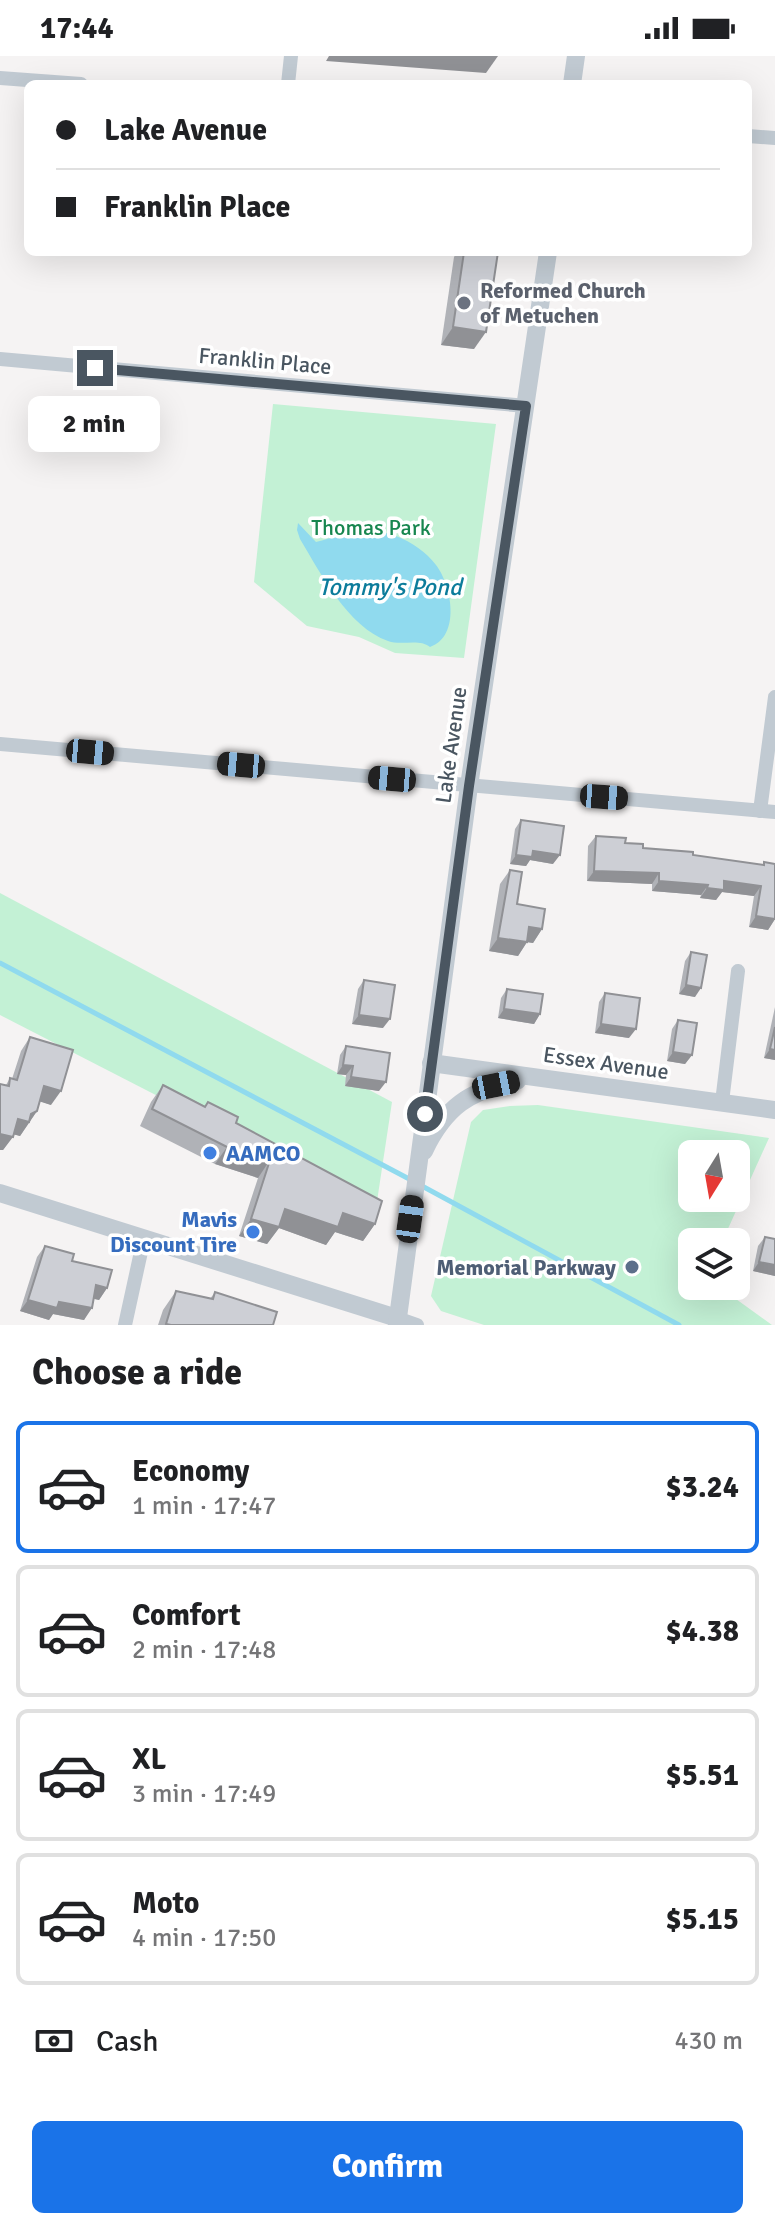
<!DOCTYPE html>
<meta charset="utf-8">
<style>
:root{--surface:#fff;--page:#f2f2f2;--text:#202124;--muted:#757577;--line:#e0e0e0;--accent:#1a73e8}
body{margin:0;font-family:Signika,sans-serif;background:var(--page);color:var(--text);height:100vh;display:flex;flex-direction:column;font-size:30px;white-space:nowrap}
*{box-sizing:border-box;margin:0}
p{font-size:26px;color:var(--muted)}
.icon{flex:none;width:44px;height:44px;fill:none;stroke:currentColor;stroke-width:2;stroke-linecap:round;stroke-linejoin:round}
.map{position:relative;height:1269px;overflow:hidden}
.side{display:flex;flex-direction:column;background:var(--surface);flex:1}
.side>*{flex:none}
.hud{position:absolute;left:24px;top:24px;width:728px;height:176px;border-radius:12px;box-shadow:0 8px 32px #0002;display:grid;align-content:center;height:176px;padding:0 32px;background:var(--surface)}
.needle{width:52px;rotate:191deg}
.buttons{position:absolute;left:678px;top:1084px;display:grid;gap:16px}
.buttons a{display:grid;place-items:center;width:72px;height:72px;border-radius:12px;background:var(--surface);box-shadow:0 8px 32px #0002;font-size:40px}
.end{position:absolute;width:36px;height:36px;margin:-18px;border:10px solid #4a5661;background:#fff;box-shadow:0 0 0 4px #fff}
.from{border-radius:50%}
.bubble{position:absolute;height:56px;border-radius:12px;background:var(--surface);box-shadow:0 8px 32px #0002;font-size:26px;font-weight:800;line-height:56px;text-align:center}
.car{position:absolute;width:24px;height:48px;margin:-24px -12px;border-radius:10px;box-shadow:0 0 6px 2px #0007;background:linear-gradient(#222 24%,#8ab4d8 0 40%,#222 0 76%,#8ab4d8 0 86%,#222 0)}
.hud b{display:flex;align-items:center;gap:28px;height:76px;font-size:30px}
.hud b+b{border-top:2px solid var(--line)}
.hud i{width:20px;height:20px;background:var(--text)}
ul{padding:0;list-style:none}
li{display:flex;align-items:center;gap:24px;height:132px;margin:0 16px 12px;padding:0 16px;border:4px solid var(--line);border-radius:12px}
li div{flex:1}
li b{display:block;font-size:30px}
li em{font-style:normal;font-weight:800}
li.on{border-color:var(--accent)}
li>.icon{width:72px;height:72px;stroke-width:1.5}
h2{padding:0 32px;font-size:36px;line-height:96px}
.pay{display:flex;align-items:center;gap:20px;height:88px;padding:0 32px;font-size:30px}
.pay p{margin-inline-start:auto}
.button{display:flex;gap:16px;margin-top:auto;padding:16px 32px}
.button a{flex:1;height:92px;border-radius:12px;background:var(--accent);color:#fff;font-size:32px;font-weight:800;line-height:92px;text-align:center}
.status{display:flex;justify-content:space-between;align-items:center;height:56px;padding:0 40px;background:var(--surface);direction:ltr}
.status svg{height:22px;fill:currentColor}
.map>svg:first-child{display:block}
.green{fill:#c3f1d5;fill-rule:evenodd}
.water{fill:#90daee}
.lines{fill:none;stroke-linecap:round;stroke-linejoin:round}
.stream{stroke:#90daee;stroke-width:5}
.minor{stroke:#c1cad2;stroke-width:14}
.tertiary{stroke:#c1cad2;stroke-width:18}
.wall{fill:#b0b2b7}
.shaded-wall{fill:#909195}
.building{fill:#cdcfd5;stroke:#909195;stroke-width:2}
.route{stroke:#4a5661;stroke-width:10}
.worship-dot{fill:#6b7280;stroke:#fff;stroke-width:3}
.shop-dot{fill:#3f7fe0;stroke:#fff;stroke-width:3}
.service-dot{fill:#5c6f8a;stroke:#fff;stroke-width:3}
.labels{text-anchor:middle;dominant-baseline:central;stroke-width:7;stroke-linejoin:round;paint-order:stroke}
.worship-label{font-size:22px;font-weight:bold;fill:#5b616d;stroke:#fff;text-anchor:start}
.street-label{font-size:22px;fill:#4a5661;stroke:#fff}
.park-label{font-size:22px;fill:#17864f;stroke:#fff}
.shop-label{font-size:22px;font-weight:bold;fill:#366cbe;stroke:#fff;text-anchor:start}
.service-label{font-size:22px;font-weight:bold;fill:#4e5e75;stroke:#fff;text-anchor:end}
.water-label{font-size:24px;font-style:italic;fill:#0c7c9b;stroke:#fff}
</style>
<div class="status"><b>17:44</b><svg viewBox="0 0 49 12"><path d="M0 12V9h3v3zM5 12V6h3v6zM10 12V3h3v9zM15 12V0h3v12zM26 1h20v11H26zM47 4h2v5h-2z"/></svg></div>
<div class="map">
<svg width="775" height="1269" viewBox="0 0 775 1269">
<rect width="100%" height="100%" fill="#f5f3f3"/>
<g class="green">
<path d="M273,348L496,368L464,602L395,597L359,581L307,570L254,526Z"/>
<path d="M0,837L392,1046L376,1152L0,959Z"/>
<path d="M538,1049L769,1082L722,1186H692V1230H718L772,1269H484L441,1255L431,1240L471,1066L483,1054L510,1050ZM736,1098V1142H692V1098Z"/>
</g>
<path class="water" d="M298,467L316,486C343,479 369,470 396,480C412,486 426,496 436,509C452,530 461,580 430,591C419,582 402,590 388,585C348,571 321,518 300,483L297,474Z"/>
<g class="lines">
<g class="stream">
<path d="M0,907L413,1125"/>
<path d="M422,1130L679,1269"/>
</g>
<g class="minor">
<path d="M0,22L81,28"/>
<path d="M288,28L291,0"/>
<path d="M748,80L775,82"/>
<path d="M0,303L526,350"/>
<path d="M0,688L775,756"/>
<path d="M760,755L775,641"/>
<path d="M722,1046L738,915"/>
<path d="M397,1262L417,1269"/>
<path d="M125,1269L144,1182"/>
</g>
<g class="tertiary">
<path d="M572,28L576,0"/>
<path d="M431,1007L775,1054"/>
<path d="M424,1095C445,1051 470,1034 517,1025"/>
<path d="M0,1137L397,1262"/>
<path d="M397,1269L469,730L548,196"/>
</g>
</g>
<g class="wall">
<path d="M457,196H498L474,293L441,289L454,201Z"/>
<path d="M521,764L553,808L530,804L526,810L510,808L515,773Z"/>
<path d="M596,780L643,792L763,809L764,806L775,863L768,874L749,871L754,840L722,836L716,844L700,842L701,839L652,835V828L587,825L588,790Z"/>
<path d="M510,814L517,848L542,873L533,887L527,886L518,900L489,895L500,828Z"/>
<path d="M691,896L695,941L679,938L685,905Z"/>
<path d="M364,924L383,972L352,968L358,933Z"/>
<path d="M507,933L540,958L534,968L498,962L501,942Z"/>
<path d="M605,937L629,982L595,977L599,946Z"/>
<path d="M775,951V1004L764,1002Z"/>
<path d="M678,964L692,999L685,1008L667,1005L672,973Z"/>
<path d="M30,981L51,1049L40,1045L37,1055L20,1080L14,1078L3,1094H0V1028L6,1029L10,1022L12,1023L21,995Z"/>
<path d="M346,990L379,1035L345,1030L346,1019L337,1018L340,999Z"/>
<path d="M163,1029L205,1050L208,1046L375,1168L363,1185L335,1176L326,1189L279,1172L267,1188L239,1180L258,1122L215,1108L140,1070L151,1046Z"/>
<path d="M765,1181L775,1183V1220L753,1215L758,1190Z"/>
<path d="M45,1190L72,1205L107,1232L99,1244L94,1243L84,1264L53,1258L49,1264L20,1255L37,1201Z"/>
<path d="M176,1235L210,1243L215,1236L273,1269H158L163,1254Z"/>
</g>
<g class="shaded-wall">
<path d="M329,0H498L486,17L326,5Z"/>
<path d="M453,271L486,276L474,293L441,289Z"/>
<path d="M533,795L560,799L553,808L530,804L526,810L510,808L516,799Z"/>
<path d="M594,815L659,817L652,828L587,825Z"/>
<path d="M659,825L708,829L701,839L652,835Z"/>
<path d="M724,825L761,830L754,840L722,836L716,844L700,842L707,832Z"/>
<path d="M756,860L775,863L768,874L749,871Z"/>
<path d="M529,871L542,873L533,887L520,885Z"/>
<path d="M498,882L527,886L518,900L489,895Z"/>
<path d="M686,929L701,932L695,941L679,938Z"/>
<path d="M504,953L540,958L534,968L498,962Z"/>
<path d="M359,959L390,963L383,972L352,968Z"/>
<path d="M601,968L636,973L629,982L595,977Z"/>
<path d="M770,993L775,994V1004L764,1002Z"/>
<path d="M673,996L692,999L685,1008L667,1005Z"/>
<path d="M343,1009L353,1010L346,1019L337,1018Z"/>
<path d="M351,1021L386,1026L379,1035L345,1030Z"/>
<path d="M44,1030L61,1035L51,1049L35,1044Z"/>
<path d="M37,1055L20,1080L8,1077L18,1063Z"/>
<path d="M0,1078L13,1081L3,1094H0Z"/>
<path d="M227,1091L270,1104L258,1122L215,1108Z"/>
<path d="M285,1153L343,1157L375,1168L363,1185L335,1176L326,1189L279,1172L267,1188L239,1180L251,1163Z"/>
<path d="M759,1206L775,1209V1220L753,1215Z"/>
<path d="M96,1229L107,1232L99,1244L88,1241Z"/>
<path d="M28,1244L59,1246L92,1252L84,1264L53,1258L49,1264L20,1255Z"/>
</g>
<g class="building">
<path d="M464,196H498L486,276L453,271Z"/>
<path d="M521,764L564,770L560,799L533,795L532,801L516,799Z"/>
<path d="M596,780L626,782L625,787L643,788V792L693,796V799L764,809V806L775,808V863L756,860L761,830L724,825V834L707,832L708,829L659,825V817L594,815Z"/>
<path d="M510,814L522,816L517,848L545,853L542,873L529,871L527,886L498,882Z"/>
<path d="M691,896L707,899L701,932L686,929Z"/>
<path d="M364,924L395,929L390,963L359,959Z"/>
<path d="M507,933L543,938L540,958L504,953Z"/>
<path d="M605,937L640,942L636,973L601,968Z"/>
<path d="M678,964L697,967L692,999L673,996Z"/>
<path d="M775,971V994L770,993Z"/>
<path d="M30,981L73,994L61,1035L44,1030L37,1055L31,1058L29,1066L18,1063L13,1081L0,1078V1028L9,1030L10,1022L17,1024Z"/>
<path d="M346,990L390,997L386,1026L351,1021L353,1010L343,1009Z"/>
<path d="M163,1029L205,1051L208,1046L238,1061L236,1067L382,1145L375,1168L343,1157L338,1171L285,1153L279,1171L251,1163L270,1104L227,1091L152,1053Z"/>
<path d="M765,1181L775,1183V1209L759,1206Z"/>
<path d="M45,1190L74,1198L72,1205L112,1214L107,1232L96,1229L92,1252L59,1246L57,1252L28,1244Z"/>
<path d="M176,1235L213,1243L215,1236L277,1256L273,1269H171L166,1268Z"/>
</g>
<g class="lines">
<path class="route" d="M95,312L526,350L469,730L425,1058"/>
</g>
<circle class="worship-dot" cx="464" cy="247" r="8"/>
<g class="shop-dot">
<circle cx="210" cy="1097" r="8"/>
<circle cx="253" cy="1176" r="8"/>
</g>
<circle class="service-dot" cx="632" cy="1211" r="8"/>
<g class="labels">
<g class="worship-label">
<text x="480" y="234">Reformed Church<tspan x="480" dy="25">of Metuchen</tspan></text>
</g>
<g class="street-label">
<text transform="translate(265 305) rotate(5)">Franklin Place</text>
<text transform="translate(451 689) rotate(-82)">Lake Avenue</text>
<text transform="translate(606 1007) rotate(8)">Essex Avenue</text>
</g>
<g class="park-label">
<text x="371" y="471">Thomas Park</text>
</g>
<g class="shop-label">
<text x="226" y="1097">AAMCO</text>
<text x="237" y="1163" text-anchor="end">Mavis<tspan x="237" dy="25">Discount Tire</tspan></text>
</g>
<g class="service-label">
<text x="616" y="1211">Memorial Parkway</text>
</g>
<g class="water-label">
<text x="390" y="531">Tommy's Pond</text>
</g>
</g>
</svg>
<div class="buttons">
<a><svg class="needle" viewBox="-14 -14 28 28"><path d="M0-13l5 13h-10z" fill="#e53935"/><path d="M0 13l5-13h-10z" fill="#757577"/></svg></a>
<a><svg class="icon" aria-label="layers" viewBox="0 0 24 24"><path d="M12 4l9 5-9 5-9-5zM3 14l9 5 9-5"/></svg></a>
</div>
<i class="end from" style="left:425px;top:1058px"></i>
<i class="end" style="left:95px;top:312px"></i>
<div class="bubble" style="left:28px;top:340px;width:132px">2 min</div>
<i class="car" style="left:90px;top:696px;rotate:95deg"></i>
<i class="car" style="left:241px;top:709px;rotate:275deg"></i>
<i class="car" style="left:392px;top:723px;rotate:275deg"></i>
<i class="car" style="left:604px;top:741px;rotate:94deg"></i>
<i class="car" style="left:496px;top:1029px;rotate:79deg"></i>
<i class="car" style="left:410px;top:1163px;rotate:8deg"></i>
<div class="hud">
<b><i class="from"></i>Lake Avenue</b>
<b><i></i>Franklin Place</b>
</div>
</div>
<section class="side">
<h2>Choose a ride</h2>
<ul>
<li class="on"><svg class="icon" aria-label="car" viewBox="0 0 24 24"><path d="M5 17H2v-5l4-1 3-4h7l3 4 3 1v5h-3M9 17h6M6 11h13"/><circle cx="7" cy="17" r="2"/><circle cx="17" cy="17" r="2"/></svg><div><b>Economy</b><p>1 min · 17:47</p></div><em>$3.24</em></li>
<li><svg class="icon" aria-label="car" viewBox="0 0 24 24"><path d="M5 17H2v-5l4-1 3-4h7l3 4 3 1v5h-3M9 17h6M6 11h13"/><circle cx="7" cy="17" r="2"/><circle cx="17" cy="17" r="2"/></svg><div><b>Comfort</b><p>2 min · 17:48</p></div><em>$4.38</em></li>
<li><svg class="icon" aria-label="car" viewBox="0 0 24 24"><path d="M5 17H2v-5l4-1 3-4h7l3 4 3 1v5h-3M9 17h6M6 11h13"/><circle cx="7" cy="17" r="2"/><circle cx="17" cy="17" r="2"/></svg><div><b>XL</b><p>3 min · 17:49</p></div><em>$5.51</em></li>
<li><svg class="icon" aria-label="car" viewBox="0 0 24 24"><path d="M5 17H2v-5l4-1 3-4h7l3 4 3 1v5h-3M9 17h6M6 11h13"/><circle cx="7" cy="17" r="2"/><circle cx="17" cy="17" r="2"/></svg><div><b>Moto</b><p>4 min · 17:50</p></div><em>$5.15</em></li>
</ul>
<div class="pay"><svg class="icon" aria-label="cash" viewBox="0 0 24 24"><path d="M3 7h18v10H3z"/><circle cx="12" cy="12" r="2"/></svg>Cash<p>430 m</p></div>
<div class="button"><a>Confirm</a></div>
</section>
